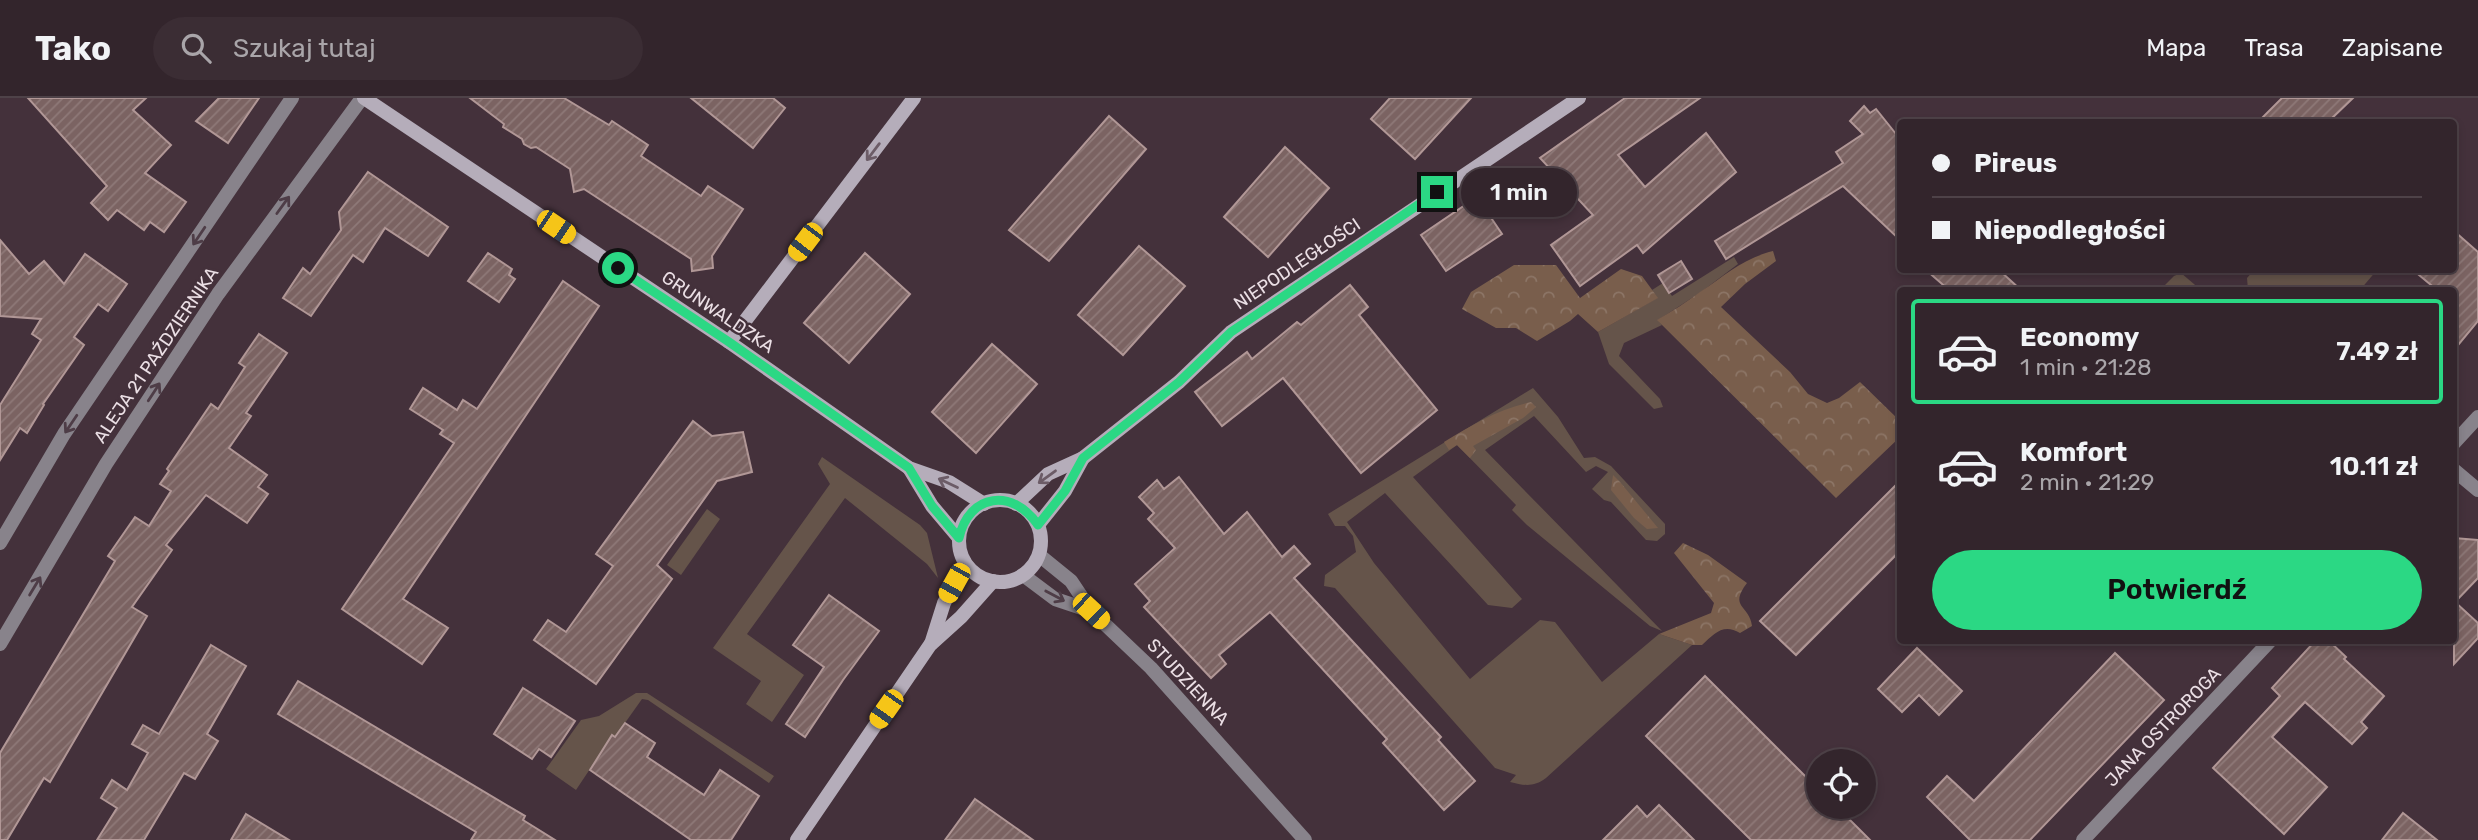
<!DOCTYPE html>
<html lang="pl">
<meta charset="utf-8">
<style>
:root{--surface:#33252c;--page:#3b2d34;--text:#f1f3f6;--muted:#a9a5a9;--line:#4e4248;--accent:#2bd884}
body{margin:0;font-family:Rubik,sans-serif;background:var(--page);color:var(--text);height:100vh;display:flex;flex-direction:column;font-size:26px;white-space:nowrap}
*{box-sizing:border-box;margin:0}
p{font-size:23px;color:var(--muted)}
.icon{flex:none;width:38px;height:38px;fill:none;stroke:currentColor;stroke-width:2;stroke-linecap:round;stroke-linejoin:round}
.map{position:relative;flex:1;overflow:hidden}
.details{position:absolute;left:1897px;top:189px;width:560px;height:357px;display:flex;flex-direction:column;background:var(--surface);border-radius:7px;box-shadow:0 4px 10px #0003,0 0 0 2px var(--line)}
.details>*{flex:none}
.hud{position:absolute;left:1897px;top:21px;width:560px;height:154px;border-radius:7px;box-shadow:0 4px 10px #0003,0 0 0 2px var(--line);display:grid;align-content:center;height:154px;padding:0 35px;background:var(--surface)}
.fabs{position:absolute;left:1806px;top:651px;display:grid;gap:14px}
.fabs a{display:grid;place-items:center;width:70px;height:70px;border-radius:50%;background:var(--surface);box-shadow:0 4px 10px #0003,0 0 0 2px var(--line);font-size:35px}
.end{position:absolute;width:32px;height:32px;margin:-16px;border:9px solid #2bd884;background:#111;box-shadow:0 0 0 4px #111}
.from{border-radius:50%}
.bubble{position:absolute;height:49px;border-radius:24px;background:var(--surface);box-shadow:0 4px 10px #0003,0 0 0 2px var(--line);font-size:23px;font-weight:600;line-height:49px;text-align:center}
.car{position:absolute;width:21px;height:42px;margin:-21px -10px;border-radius:9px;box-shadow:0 0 5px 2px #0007;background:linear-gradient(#f5c518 24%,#345 0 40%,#f5c518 0 76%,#345 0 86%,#f5c518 0)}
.hud b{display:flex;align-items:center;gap:24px;height:66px;font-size:26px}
.hud b+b{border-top:2px solid var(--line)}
.hud i{width:18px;height:18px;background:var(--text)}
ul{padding:12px 0 0;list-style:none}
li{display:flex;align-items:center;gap:21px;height:105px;margin:0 14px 10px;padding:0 21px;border:4px solid transparent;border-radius:7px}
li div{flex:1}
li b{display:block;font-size:26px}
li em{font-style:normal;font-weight:600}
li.current{border-color:var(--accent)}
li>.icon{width:63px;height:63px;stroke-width:1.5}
.button{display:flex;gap:14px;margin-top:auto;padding:14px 35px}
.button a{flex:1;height:80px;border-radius:42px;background:var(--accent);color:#111;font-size:28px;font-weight:600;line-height:80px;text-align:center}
header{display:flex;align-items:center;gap:42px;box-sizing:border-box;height:98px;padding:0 35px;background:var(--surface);border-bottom:2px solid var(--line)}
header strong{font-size:33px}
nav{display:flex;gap:38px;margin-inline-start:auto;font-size:24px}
.search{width:490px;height:63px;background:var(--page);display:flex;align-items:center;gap:18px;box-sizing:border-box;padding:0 24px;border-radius:38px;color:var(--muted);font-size:26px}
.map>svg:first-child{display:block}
.green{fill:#65544a}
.forest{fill:url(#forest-crowns)}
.building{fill:url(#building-hatch);stroke:#b19796;stroke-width:2}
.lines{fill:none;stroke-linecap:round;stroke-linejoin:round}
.street{stroke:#88838b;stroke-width:14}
.secondary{stroke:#b5adba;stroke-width:14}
.oneway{stroke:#6c5c67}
.oneway2{stroke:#4e3d47}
.route{stroke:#2bd884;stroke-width:9}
.labels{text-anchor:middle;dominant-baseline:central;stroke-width:5;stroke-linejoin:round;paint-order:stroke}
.street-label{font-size:18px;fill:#ebdfe5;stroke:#44313b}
</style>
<header>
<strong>Tako</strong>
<div class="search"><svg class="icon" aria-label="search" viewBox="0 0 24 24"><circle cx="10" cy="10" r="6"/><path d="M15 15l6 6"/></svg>Szukaj tutaj</div>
<nav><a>Mapa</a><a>Trasa</a><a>Zapisane</a></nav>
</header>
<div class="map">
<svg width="2478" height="742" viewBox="0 0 2478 742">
<defs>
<pattern id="forest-crowns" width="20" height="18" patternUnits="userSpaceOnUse" patternTransform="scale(1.75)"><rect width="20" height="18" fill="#795e4c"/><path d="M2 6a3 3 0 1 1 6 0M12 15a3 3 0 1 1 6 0" fill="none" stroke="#8c7566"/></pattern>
<pattern id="building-hatch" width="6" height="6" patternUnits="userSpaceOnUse" patternTransform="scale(1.75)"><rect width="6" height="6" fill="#7b6362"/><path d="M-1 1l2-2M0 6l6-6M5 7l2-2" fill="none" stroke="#8e7978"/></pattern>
</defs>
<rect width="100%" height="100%" fill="#44313b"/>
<g class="green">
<path d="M1734,159L1738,166L1701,194L1658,222L1662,227L1624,245L1619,258L1660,301L1663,309L1654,311L1609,266L1598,234L1657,200L1652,192L1663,185L1672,198Z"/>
<path d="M2254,172H2377L2360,192H2248L2247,180Z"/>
<path d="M2181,175L2201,192H2160L2174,178Z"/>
<path d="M1533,290L1558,319L1584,360L1595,359L1611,368L1665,426V436L1657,443L1646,442L1611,404L1604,402L1592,391L1608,374L1596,368L1586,374L1534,318L1485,352L1662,533L1650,528L1527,427L1512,412L1516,407L1457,347L1413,379L1522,501L1512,510L1488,507L1385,395L1347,424L1374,465L1470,581L1540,522L1555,524L1602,584L1659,536L1692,547L1546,680C1534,689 1525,688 1510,684L1516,677L1495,670L1335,490L1324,488L1325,477L1356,454L1353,438L1345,428H1335L1328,416Z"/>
<path d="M822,359L920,427L927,435L938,480L927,466L845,400L747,536L804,577L772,624L746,606L761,583L713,550L830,386L818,366Z"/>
<path d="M707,411L720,421L681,477L667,467Z"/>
<path d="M636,595H647L774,678L769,685L648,602L642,601L615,639L612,638L576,692L546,671L581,622L599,618Z"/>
</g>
<g class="forest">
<path d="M1773,153L1776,163L1745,186L1721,209L1790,274L1808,296L1827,305L1839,300L1860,284L1900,323V339L1836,400L1657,222C1672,213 1687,204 1700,194C1726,177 1742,161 1773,153Z"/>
<path d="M1514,167H1556L1580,200L1621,171L1642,178L1658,200L1598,234L1578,216L1570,223L1537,243L1516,230H1496L1462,211L1471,194Z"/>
<path d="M1531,304L1536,309L1523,320L1473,348L1476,352L1470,360L1457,347L1449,352L1444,344C1472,327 1498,311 1531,304Z"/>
<path d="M1613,377L1620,384L1658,430L1647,431L1634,420L1611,392Z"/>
<path d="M1683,445L1708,457L1747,485C1728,510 1750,507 1752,528L1740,535C1723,525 1714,536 1702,547H1692L1659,536L1711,515L1714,505L1674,455Z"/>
</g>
<g class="building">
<path d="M28,0H146L133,12L171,47L145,75L186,104L164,134L150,124L144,132L117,112L108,122L91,105L107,88Z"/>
<path d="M219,0H259L228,45L196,23Z"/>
<path d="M470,0H564L609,27L612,23L648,47L641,58L701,98L708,88L743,111L712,158L713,170L692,173L691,161L584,91L574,94L570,71L536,49L531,50L524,46L522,41L503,29L504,26Z"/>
<path d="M691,0H773L785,10L753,50Z"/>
<path d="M1390,0H1471L1415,61L1371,21Z"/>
<path d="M1625,0H1700L1618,57L1645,89L1706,35L1736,74L1643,155L1637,147L1580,188L1551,147L1593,117L1540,60Z"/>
<path d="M2282,0H2353L2328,24H2258Z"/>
<path d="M1864,8L1870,15L1876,11L1900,41V142L1843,88L1726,161L1715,143L1843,65L1836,54L1863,36L1850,23Z"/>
<path d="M1109,18L1146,51L1049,163L1009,132Z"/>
<path d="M1285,49L1329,90L1268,159L1224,119Z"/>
<path d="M368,74L448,129L428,158L385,130L363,164L353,157L311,218L283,200L303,170L310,176L341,132L339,114Z"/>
<path d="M1477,99L1502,136L1446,173L1421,137Z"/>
<path d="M2454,133L2478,154V223L2454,252V192H2437L2413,172H2454Z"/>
<path d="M0,142L29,176L44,163L64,186L85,156L127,186L108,213L98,206L74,239L84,247L43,306L44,307L27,335L20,330L0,362V307L41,242L32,236L41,221L0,218Z"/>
<path d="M1139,148L1185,188L1123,257L1078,217Z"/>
<path d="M488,155L512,171L509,177L515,181L499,204L468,183Z"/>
<path d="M865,155L910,196L849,265L804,225Z"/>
<path d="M1681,163L1692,181L1669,195L1658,177Z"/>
<path d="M1926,172H1999L2021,192H1949Z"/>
<path d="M563,183L599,208L403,501L448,530L422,566L342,511L454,345L440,336L443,332L410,311L423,290L457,312L463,302L477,311Z"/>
<path d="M1350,187L1368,209L1359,217L1437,312L1361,375L1283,280L1222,328L1195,294L1247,254L1252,261L1297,224L1301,227Z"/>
<path d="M259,236L287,255L246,315L251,318L229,350L267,377L258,389L268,396L247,425L206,397L166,447L172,452L132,509L147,518L50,684L44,680L7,742H0V655L115,463L108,458L135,419L149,428L171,393L160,386L169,373L167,371L211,306L218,311L245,269L239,265Z"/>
<path d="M992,246L1037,286L976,355L932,314Z"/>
<path d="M693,323L712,338L743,334L752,374L717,383L657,467L672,481L596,586L534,542L548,522L566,534L613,468L596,456Z"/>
<path d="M1179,379L1224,436L1247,414L1282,459L1294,448L1310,466L1294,480L1441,639L1438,642L1475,683L1444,712L1383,645L1387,641L1270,514L1219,557L1226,566L1211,580L1144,509L1150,503L1135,486L1175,450L1148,421L1154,415L1139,399L1157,382L1164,391Z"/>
<path d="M1900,383V453L1796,557L1760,523Z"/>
<path d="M2454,440L2478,442V480L2455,504L2478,525V540L2454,566Z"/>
<path d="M829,497L879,533L843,582L805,639L786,626L824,569L793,547Z"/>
<path d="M2316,542H2328L2346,559L2344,561L2384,598L2361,624L2367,630L2352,646L2305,604L2272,639L2327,689L2284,736L2213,670L2280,598L2272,590Z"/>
<path d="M211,547L246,568L207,636L218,643L195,681L184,675L144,742H97L117,710L101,700L112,682L127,692L148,655L132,646L143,627L159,636Z"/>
<path d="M1917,550L1962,593L1939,617L1919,597L1902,614L1878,591Z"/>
<path d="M2115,555L2164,602L2030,742H1970L1927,699L1947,678L1974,703Z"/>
<path d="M1705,578L1818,691V709H1837L1870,742H1751L1646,638Z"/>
<path d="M298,583L525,718L523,722L555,742H471L476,734L278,616Z"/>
<path d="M523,590L575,623L551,659L539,651L532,661L494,636Z"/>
<path d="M625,625L655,645L647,659L704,697L720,672L759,698L731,742H691L590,672L612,637L615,639Z"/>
<path d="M975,701L1033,742H945Z"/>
<path d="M1659,707L1694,742H1603L1637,708L1647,719Z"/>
<path d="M2403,715L2437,742H2382Z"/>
<path d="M246,716L289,742H231Z"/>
</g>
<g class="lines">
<g class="street">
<path d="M2454,345L2478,319"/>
<path d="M2454,372L2478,392"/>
<path d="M0,445L64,336L292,0"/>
<path d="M1039,457L1071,483L1091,513"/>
<path d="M1023,477L1055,501L1091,513L1151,570L1305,742"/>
<path d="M0,546L106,366L218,196L362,0"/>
<path d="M2083,742L2271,542"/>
</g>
<g class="secondary">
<path d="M364,0L729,244L909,370L949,384L984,406"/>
<path d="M729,244L914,0"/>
<path d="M909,370L932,408L959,440"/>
<circle cx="1000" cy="443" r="41"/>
<path d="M1016,406L1048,376L1083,360"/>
<path d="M1038,427L1065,393L1083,360L1179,284L1231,234L1579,0"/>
<path d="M931,546L944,505L965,465"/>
<path d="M797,742L930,547L961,519L993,483"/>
</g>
</g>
<defs><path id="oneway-shaft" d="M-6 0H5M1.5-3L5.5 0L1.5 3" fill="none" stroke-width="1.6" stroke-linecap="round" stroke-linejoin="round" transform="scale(1.75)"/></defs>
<g class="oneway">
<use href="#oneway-shaft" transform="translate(873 54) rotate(127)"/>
<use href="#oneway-shaft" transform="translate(1047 379) rotate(144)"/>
<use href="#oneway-shaft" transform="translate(948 385) rotate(-155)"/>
</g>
<g class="oneway2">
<use href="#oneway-shaft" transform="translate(283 107) rotate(-54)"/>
<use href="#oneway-shaft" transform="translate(199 138) rotate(124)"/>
<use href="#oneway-shaft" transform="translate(154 294) rotate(-57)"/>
<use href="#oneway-shaft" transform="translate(71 326) rotate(124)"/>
<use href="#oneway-shaft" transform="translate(35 488) rotate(-59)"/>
<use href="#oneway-shaft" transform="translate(1055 498) rotate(28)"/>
</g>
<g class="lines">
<path class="route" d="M618,170L729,244L909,370L932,408L959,440C969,395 1013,390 1038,427L1065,393L1083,360L1179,284L1231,234L1437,94"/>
</g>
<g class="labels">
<g class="street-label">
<text transform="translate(1297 166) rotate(-34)">NIEPODLEGŁOŚCI</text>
<text transform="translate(718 214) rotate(34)">GRUNWALDZKA</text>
<text transform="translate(156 257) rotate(-56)">ALEJA 21 PAŹDZIERNIKA</text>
<text transform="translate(1188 584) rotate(47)">STUDZIENNA</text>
<text transform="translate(2163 629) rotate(-46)">JANA OSTROROGA</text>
</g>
</g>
</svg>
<div class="fabs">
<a><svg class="icon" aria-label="locate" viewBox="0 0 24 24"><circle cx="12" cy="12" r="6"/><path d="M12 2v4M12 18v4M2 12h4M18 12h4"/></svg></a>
</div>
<i class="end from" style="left:618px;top:170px"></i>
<i class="end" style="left:1437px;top:94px"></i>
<div class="bubble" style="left:1461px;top:70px;width:116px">1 min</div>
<i class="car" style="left:556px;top:129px;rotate:124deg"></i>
<i class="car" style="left:805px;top:144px;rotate:217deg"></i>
<i class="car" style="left:954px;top:485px;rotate:209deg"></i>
<i class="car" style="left:1091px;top:513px;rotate:133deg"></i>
<i class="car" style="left:886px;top:611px;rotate:215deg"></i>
<div class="hud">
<b><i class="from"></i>Pireus</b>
<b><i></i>Niepodległości</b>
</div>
<section class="details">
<ul>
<li class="current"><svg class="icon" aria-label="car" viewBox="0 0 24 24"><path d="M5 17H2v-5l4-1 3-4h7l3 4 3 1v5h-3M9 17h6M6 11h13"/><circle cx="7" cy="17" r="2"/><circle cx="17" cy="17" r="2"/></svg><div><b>Economy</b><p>1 min · 21:28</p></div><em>7.49 zł</em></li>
<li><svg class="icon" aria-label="car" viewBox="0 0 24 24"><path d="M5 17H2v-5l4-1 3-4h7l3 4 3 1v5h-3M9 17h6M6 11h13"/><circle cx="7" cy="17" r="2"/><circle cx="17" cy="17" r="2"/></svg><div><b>Komfort</b><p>2 min · 21:29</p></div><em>10.11 zł</em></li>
</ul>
<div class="button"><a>Potwierdź</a></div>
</section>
</div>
